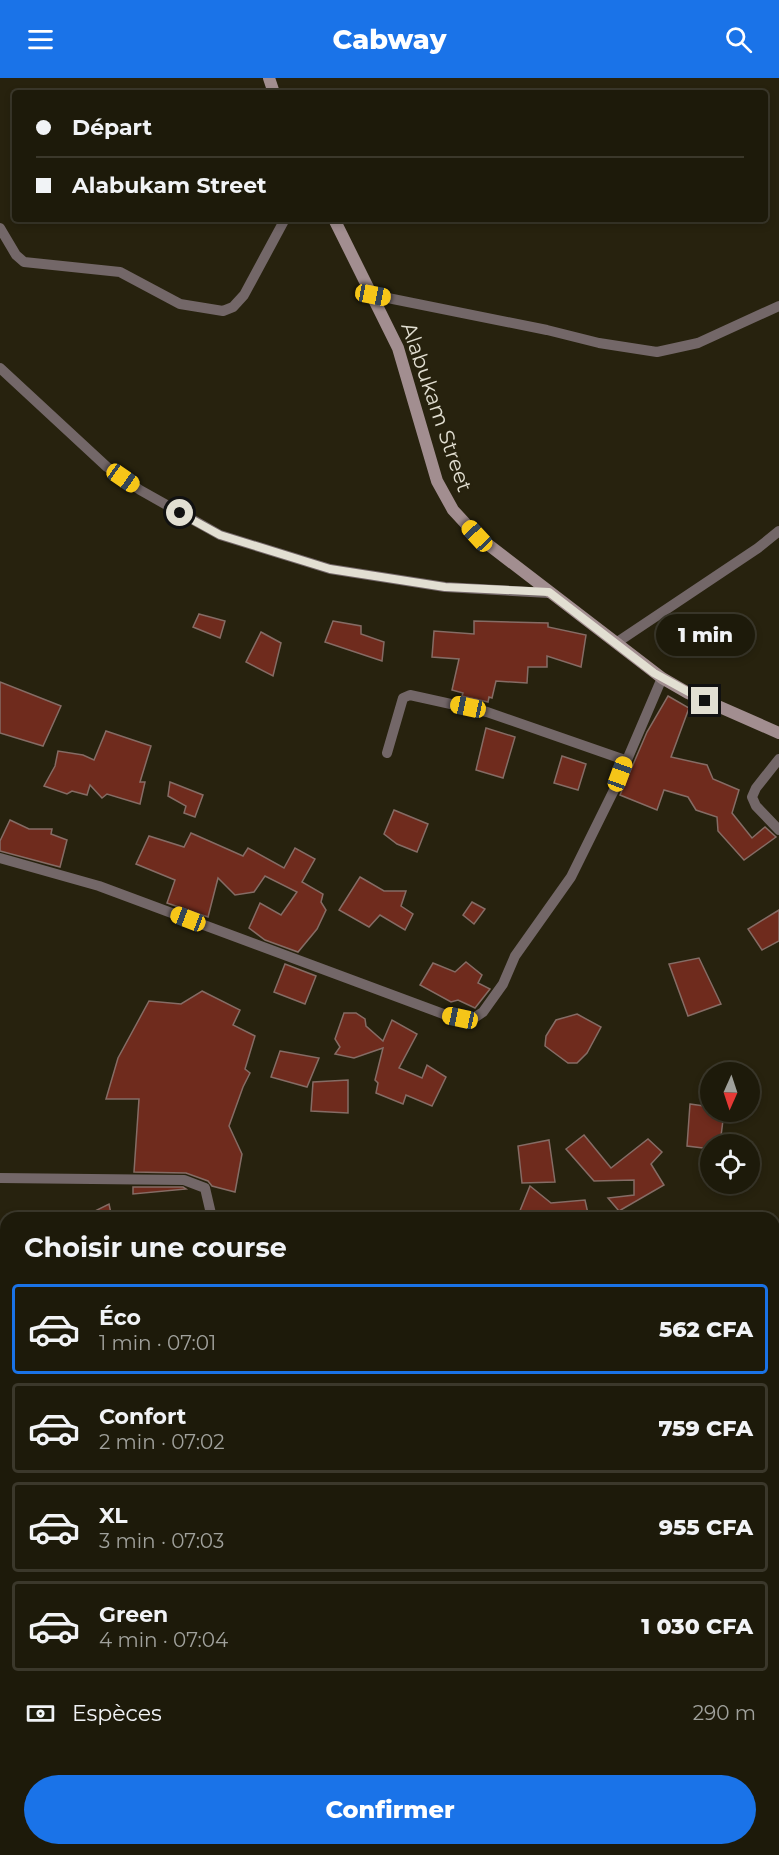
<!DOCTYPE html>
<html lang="fr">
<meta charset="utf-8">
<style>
:root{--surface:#1d1a0a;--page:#2a2718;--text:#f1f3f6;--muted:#a0a19c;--line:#3b382b;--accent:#1a73e8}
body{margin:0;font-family:Montserrat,sans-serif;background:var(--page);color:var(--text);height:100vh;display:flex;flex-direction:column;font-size:22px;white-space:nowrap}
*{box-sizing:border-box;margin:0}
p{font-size:20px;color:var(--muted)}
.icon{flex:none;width:33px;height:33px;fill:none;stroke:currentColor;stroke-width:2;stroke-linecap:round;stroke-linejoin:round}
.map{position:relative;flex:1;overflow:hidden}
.drawer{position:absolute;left:0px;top:1134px;width:780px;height:644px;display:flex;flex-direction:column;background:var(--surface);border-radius:18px 18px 0 0;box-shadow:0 3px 9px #0003,0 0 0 2px var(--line)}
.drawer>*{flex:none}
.hud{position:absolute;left:12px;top:12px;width:756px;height:132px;border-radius:6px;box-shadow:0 3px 9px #0003,0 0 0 2px var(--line);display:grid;align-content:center;height:132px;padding:0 24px;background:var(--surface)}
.needle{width:39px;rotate:183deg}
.tools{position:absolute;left:700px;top:984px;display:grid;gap:12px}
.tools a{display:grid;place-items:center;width:60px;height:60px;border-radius:50%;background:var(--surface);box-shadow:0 3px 9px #0003,0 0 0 2px var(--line);font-size:30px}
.end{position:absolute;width:27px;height:27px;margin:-14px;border:8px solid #e2dfd2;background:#111;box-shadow:0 0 0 3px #111}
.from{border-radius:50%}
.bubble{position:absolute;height:42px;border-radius:21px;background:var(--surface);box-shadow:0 3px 9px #0003,0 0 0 2px var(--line);font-size:20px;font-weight:800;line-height:42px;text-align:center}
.car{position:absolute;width:18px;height:36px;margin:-18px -9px;border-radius:8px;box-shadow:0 0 4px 2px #0007;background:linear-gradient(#f5c518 24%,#345 0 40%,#f5c518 0 76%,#345 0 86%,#f5c518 0)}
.hud b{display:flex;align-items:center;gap:21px;height:57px;font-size:22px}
.hud b+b{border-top:2px solid var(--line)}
.hud i{width:15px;height:15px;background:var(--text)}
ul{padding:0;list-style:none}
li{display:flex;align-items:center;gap:18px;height:90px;margin:0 12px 9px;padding:0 12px;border:3px solid var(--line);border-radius:6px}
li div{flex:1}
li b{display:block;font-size:22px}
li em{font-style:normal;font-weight:800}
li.on{border-color:var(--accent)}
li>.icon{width:54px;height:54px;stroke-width:1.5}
h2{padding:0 24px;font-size:27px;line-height:72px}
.pay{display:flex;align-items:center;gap:15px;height:66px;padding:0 24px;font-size:22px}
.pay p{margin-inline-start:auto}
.primary-button{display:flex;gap:12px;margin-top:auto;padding:12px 24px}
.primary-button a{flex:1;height:69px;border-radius:36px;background:var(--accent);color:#fff;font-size:24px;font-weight:800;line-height:69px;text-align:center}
header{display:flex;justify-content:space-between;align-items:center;height:78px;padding:0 24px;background:var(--accent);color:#fff;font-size:27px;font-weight:800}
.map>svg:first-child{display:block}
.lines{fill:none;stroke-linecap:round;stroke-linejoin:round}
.river{stroke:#010c0c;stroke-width:24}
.building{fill:#6f2b1d;stroke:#856c65;stroke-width:1.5}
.street{stroke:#736768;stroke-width:10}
.secondary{stroke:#a28e90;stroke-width:12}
.route{stroke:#e2dfd2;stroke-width:8}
.labels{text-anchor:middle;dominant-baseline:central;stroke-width:4.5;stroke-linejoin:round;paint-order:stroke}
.street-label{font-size:21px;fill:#e2dfd2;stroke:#27220e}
</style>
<header><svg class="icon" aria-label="menu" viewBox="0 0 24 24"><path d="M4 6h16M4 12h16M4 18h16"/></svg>Cabway<svg class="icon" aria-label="search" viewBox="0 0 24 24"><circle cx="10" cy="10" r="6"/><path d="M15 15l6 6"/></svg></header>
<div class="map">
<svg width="779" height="1777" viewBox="0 0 779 1777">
<rect width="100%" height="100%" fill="#27220e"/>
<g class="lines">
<g class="river">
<path d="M774,1620L779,1618"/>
<path d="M716,1772L717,1777"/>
</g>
</g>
<g class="building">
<path d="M199,536L225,543L220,560L193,549Z"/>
<path d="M333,543L361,548V556L384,564L382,583L325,564Z"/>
<path d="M474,543L548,545V549L586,557L581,589L547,578V589H528L527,605L496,603L492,620L489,619L488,624L462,618L463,615L452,612L459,581L432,579L434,553L474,556Z"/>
<path d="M261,554L281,565L273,598L246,584Z"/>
<path d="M0,604L61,628L43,668L0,655Z"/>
<path d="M668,618L689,630L671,679L707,687L713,701L739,712L732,735L752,760L765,749L776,759L744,782L718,753L717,739L696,732L688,719L664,712L657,732L620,717L647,654Z"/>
<path d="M486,650L515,659L503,700L476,692Z"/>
<path d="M106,653L151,668L140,704H145L140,726L107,716L102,720L90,707L87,717L72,713L67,716L44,708L55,688L58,673L83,677L94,682Z"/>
<path d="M562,678L586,686L578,712L554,705Z"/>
<path d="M170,704L203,717L195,739L184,735L186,728L168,718Z"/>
<path d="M394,732L428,746L417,774L397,766L384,756Z"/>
<path d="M10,742L29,751H52L51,756L67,762L60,789L0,773V763Z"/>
<path d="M191,755L243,778L248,770L284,790L295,770L315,781L302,804L323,816L321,824L326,832L317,851L298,874L265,862L249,850L260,825L281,837L297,814L265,798L254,814L235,817L218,800L208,839L167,825L175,802L136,786L149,758L184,769Z"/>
<path d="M360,799L384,813H406L401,828L413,836L405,852L380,837L369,849L339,832Z"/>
<path d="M472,824L485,831L474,846L463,837Z"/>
<path d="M779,832V863L762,872L748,851Z"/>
<path d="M699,880L721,926L688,938L669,886Z"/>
<path d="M466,884L482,897L478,905L490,911L475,930L458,922L451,924L420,907L433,885L455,894Z"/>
<path d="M285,886L316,898L305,926L274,914Z"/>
<path d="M202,913L240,932L233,947L255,958L245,991L250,995L243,1009L229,1048L242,1076L235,1114L212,1108L208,1103L186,1095L134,1094L139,1021H106L118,980L149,923L181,926Z"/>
<path d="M344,935H356L365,941L366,948L383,963L392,942L417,956L399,990L422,1000L427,987L446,999L432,1028L406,1017L403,1026L376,1015L378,1005L375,1002L383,970L354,980L335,976L340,969L335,961Z"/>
<path d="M577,936L601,949L587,975L577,985H568L545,968L546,958L556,942Z"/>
<path d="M280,973L319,980L307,1009L271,999Z"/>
<path d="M348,1002V1035L311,1033L313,1004Z"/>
<path d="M690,1026L711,1029V1034H724L720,1066H711V1071L687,1068Z"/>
<path d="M584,1057L611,1090L648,1061L662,1074L651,1086L664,1107L619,1133L608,1120L634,1117V1102L594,1103L566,1071Z"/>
<path d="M549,1062L555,1104L522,1105L518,1068Z"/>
<path d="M530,1108L551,1125L585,1122L589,1140H517Z"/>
<path d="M133,1109H183L186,1111L133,1116Z"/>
<path d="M109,1126L112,1140H81Z"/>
</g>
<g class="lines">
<g class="street">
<path d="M0,150L16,177L24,184L120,194L180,226L223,233L233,229L244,217L285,141"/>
<path d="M373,217L547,252L599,265L657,274L698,265L779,228"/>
<path d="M0,290L107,389L140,412L220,457L330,491L445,509L549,515"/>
<path d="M616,565L758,470L779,453"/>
<path d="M387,675L403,620L410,617L487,634L625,682"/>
<path d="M779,681L756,710L752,719L756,728L779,752"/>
<path d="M0,780L99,808L446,937L474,940L483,934L503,906L515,878L571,799L615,710L662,600"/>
<path d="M0,1100L184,1102L205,1110L212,1140"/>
<path d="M0,1662L6,1665"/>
</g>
<g class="secondary">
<path d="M269,0L274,15"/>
<path d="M334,141L398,270L437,403L453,432L477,458L662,600L688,615L779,655"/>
</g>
</g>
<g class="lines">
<path class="route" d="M180,435L220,457L330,491L445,509L549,514L654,595L705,623"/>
</g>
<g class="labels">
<g class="street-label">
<text transform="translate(437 329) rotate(71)">Alabukam Street</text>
</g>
</g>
</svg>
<div class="tools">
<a><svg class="needle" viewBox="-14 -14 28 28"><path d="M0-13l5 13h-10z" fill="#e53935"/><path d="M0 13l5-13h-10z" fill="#a0a19c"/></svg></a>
<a><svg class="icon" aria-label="locate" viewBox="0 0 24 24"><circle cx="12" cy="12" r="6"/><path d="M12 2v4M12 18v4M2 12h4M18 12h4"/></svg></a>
</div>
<i class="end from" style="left:180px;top:435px"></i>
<i class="end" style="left:705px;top:623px"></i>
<div class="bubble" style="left:656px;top:536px;width:99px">1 min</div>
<i class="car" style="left:373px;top:217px;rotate:101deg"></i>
<i class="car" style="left:123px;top:400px;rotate:125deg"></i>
<i class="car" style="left:477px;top:458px;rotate:317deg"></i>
<i class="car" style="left:468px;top:629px;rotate:282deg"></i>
<i class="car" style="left:620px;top:696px;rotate:20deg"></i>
<i class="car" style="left:188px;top:841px;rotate:291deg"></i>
<i class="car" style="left:460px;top:940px;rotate:282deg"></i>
<div class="hud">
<b><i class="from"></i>Départ</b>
<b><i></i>Alabukam Street</b>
</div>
<section class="drawer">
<h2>Choisir une course</h2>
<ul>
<li class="on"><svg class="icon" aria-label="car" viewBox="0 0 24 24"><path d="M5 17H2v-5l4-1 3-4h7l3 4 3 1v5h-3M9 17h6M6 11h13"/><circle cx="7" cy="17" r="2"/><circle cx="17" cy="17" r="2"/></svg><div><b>Éco</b><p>1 min · 07:01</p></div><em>562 CFA</em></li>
<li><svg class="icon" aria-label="car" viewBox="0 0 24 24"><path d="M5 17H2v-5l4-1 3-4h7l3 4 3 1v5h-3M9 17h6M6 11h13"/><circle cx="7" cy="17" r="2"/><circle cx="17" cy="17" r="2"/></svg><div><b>Confort</b><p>2 min · 07:02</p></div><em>759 CFA</em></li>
<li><svg class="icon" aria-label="car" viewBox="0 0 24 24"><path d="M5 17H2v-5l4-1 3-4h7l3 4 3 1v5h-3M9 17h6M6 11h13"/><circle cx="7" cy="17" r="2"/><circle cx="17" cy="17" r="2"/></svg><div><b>XL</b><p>3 min · 07:03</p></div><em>955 CFA</em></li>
<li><svg class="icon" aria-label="car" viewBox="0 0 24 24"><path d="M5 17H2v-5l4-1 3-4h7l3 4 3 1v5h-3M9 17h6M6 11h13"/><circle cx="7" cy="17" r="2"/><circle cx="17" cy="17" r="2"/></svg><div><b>Green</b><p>4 min · 07:04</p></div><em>1 030 CFA</em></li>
</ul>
<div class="pay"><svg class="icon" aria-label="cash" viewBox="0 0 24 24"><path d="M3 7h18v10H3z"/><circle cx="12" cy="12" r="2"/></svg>Espèces<p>290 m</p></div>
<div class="primary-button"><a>Confirmer</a></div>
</section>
</div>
